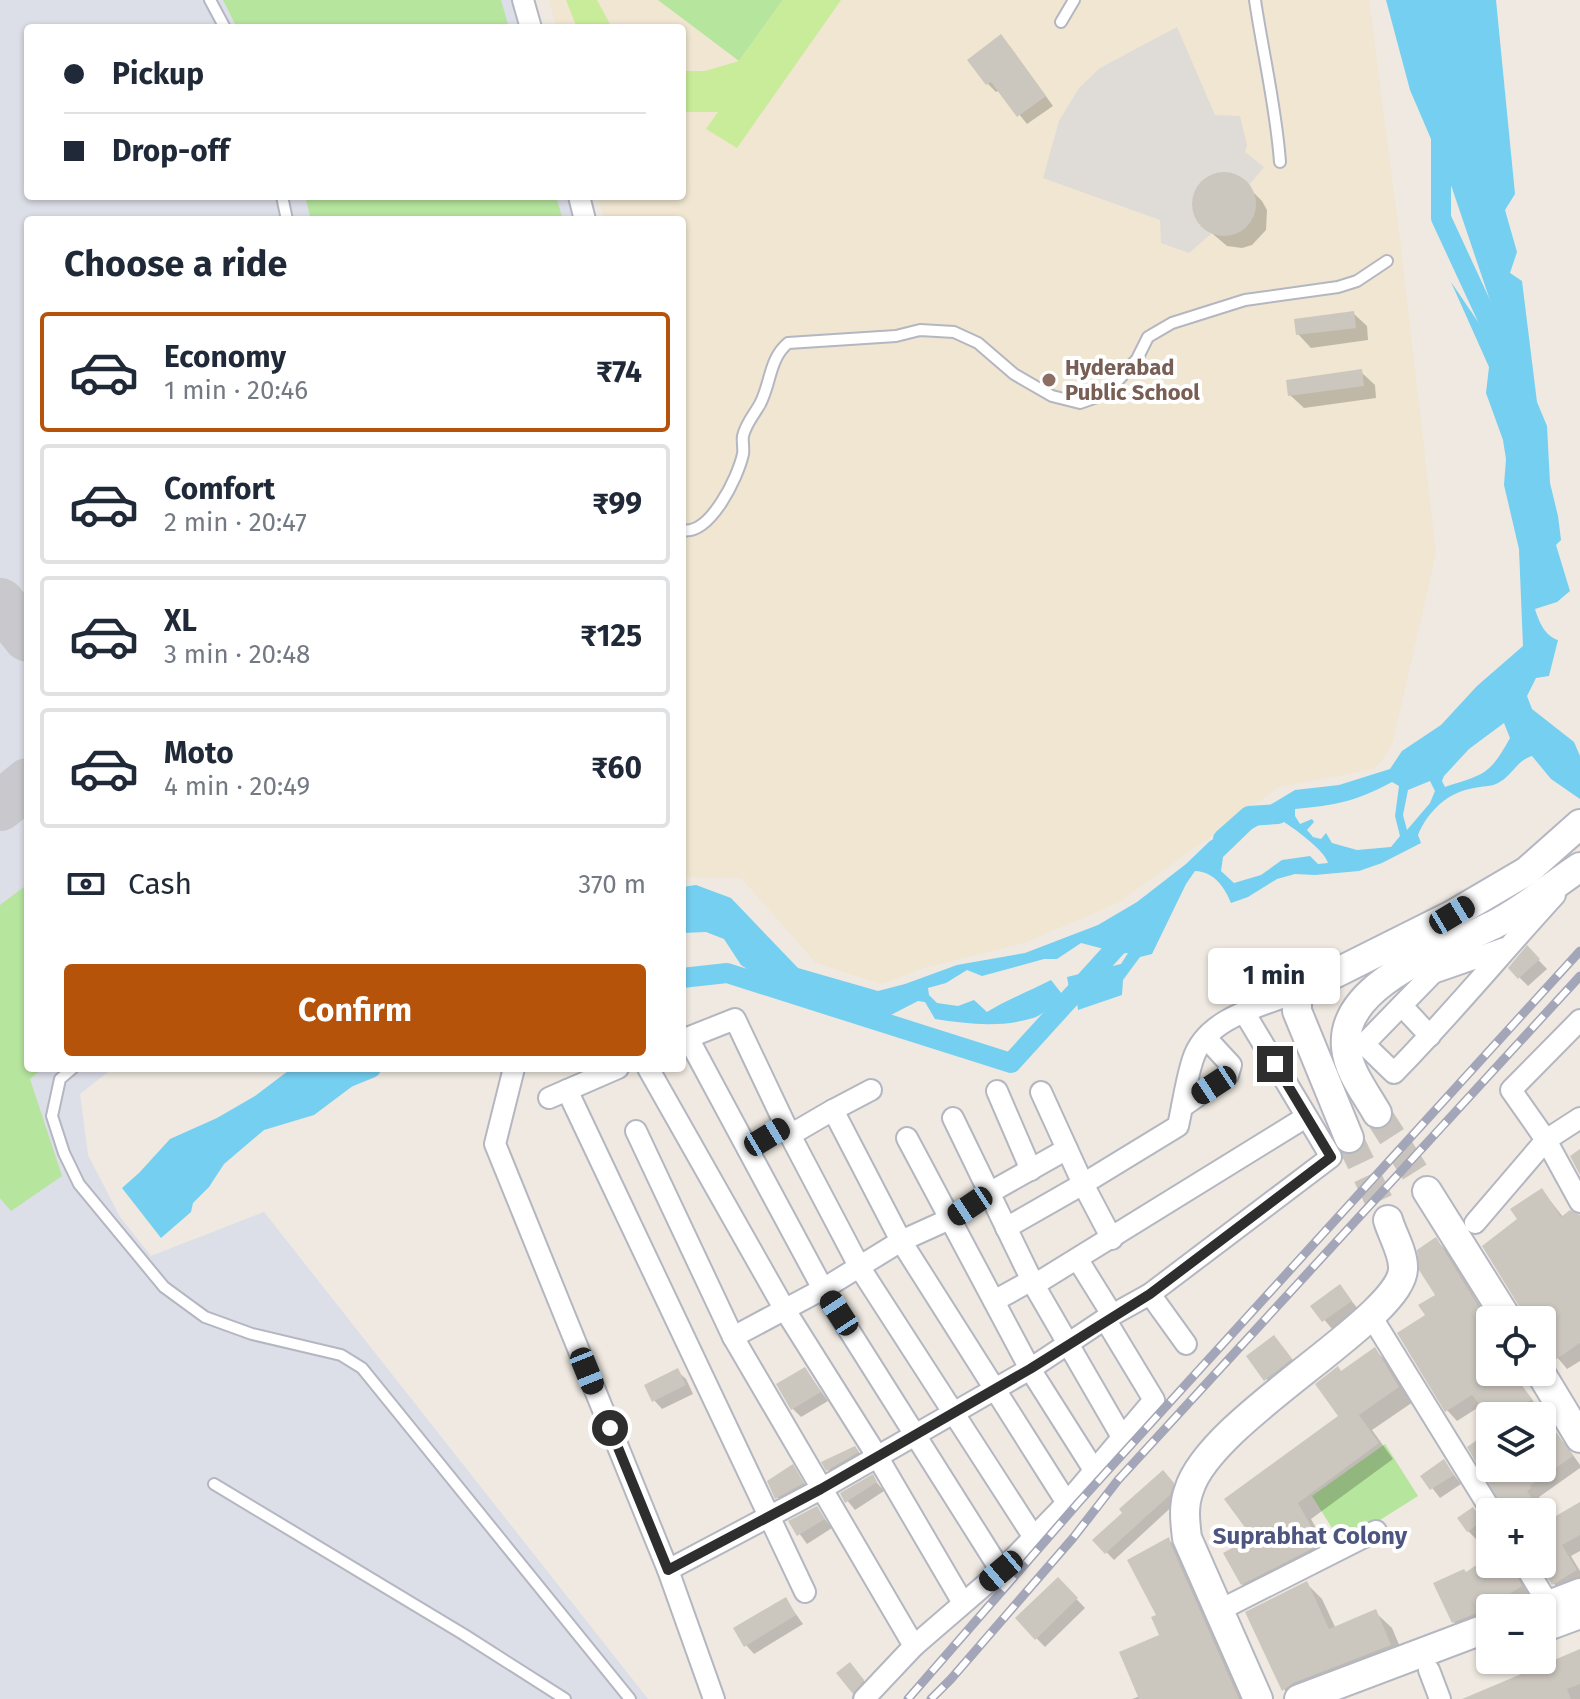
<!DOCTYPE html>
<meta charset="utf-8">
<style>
:root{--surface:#fff;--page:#f6f6f7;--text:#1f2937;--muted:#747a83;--line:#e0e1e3;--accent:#b45309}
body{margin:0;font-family:"Fira Sans",sans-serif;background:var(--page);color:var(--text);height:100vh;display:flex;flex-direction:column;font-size:30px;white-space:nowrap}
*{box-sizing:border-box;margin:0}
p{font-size:26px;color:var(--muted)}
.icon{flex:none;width:44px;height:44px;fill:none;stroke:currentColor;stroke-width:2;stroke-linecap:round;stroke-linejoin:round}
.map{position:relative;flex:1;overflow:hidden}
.side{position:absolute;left:24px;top:216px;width:662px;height:856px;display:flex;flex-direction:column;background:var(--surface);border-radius:8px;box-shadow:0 2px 6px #0004}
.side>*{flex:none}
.top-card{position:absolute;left:24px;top:24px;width:662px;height:176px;border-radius:8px;box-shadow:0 2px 6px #0004;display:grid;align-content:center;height:176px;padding:0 40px;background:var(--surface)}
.fabs{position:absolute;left:1476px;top:1306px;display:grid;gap:16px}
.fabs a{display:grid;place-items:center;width:80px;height:80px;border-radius:8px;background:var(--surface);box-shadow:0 2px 6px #0004;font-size:40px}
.end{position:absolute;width:36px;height:36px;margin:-18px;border:10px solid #2e2e2e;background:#fff;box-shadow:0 0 0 4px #fff}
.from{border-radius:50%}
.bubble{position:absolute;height:56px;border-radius:8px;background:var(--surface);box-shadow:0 2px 6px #0004;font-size:26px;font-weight:700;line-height:56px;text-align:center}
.car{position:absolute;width:24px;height:48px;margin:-24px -12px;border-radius:10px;box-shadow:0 0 6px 2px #0007;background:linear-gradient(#222 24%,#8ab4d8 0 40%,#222 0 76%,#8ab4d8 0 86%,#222 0)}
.top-card b{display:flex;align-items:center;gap:28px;height:76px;font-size:30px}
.top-card b+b{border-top:2px solid var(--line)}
.top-card i{width:20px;height:20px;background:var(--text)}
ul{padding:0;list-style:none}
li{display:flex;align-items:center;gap:24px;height:120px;margin:0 16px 12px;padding:0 24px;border:4px solid var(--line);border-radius:8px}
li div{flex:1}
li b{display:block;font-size:30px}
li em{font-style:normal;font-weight:700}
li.active{border-color:var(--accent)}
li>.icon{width:72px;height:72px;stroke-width:1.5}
h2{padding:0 40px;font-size:36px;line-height:96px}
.pay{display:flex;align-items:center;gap:20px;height:88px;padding:0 40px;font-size:30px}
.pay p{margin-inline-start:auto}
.button{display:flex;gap:16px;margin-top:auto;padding:16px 40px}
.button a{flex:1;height:92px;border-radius:8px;background:var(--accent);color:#fff;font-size:32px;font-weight:700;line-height:92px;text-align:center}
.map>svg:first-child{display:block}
.education{fill:#f0e6d1}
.airport{fill:#dcdee8}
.green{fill:#b6e59e}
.pitch{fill:#c9ec9a}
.plaza{fill:#dfdcd8}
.water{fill:#75cff0;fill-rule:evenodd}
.shadow{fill:#0003}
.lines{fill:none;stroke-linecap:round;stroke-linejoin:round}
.canal{stroke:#75cff0;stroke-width:20}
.taxiway{stroke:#c9c8cc;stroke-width:50}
.building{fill:#cbc7bf}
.secondary-tunnel{stroke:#c8c4bd;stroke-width:28;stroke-dasharray:28 14;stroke-linecap:butt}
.lane-casing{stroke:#b4b7c1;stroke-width:14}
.street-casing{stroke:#b4b7c1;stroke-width:24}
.secondary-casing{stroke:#b4b7c1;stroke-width:32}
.lane{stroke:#fff;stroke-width:10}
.street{stroke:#fff;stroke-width:20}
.secondary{stroke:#fff;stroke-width:28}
.rail-casing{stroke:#a3a6b8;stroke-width:9}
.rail{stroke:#fff;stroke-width:6;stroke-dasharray:18;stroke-linecap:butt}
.route{stroke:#2e2e2e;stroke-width:10}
.education-dot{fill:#8d6e63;stroke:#fff;stroke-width:3}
.labels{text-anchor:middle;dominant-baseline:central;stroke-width:8;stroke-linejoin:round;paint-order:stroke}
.education-label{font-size:22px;font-weight:bold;fill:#785e54;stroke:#fff;text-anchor:start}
.neighbourhood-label{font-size:24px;font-weight:bold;fill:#4d5680;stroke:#fff}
</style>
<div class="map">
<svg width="1580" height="1699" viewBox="0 0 1580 1699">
<rect width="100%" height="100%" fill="#efe9e1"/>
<path class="education" d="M549,0H1369L1401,248L1436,553L1393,741L1385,757L1374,769L1279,787L1118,903L1024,943L924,968L882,984L816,963L741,878L682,877V528L687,513L682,512V220H604L598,196H682V28H556Z"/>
<path class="airport" d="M0,0H513L521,28H28V196H568L574,220H28V1068H113L80,1094L88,1155L120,1217L151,1256L264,1212L648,1699H0Z"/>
<g class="green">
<path d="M223,0H501L509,28H237Z"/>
<path d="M658,0H783L739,61Z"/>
<path d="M305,196H556L563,220H311Z"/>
<path d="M28,884V1068H43L30,1079L62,1176L11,1211L0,1198V905Z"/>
<path d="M1385,1444L1418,1496L1342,1544L1312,1496Z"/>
</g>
<g class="pitch">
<path d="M566,0H597L612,28H577Z"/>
<path d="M783,0H841L737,148L706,129L718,112H682V71H705L739,61Z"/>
</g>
<path class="plaza" d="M1177,27L1215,115L1240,116L1247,145L1245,152L1264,167L1249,185L1241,177L1220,173L1200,183L1192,203L1194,214L1199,224L1212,233L1189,253L1161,243L1160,220L1043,178L1059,121L1079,88L1100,68Z"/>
<g class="water">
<path d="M1386,0H1496L1515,194L1505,210L1517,252L1510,273L1522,281L1537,402L1547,426L1550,483L1558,516L1561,540L1556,545L1570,591L1557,602L1535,609C1539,622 1545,636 1558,640L1549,676L1536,678L1527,696L1532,709L1574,742L1580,756V799L1551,779L1532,756C1516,761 1513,775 1498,783C1491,787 1482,786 1474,788C1448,792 1428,811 1418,835L1421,843L1382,863L1359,871L1315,875L1295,874L1277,879L1248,897L1231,903C1224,886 1214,872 1195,871L1186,884L1152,954L1140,957L1123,980L1122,995L1078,1010L1077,1002L1069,1001L1063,1011L1054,1003C1048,1008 1041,1016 1033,1018C1001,1028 967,1024 935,1019L925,1002L918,1001L885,1018L810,990L759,977L741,965L724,939L706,932L682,933V887L696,885L731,898L798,968L878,991L905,984L957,965L1025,953L1098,925L1137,902L1186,864L1210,841L1295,790L1339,785L1390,769L1402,751L1441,725L1477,686L1523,646L1519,549L1504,485L1506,459L1503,440L1486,393L1489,367L1451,282L1487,335L1498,324L1452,188L1410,90ZM1504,723L1510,738C1489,776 1484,774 1445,787L1442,781L1444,776L1469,749ZM1430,781L1435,791L1430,803L1407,830L1403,815L1408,790ZM1392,782L1399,786L1395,816L1400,836L1391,847L1357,850L1332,843L1326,833L1321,839L1313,837L1307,830L1314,822L1312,819L1300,824L1295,816V809C1336,805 1355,802 1392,782ZM1273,816C1287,822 1325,850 1328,863L1318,864L1310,856L1282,860L1261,875L1234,883L1221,871L1223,857L1252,829L1264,822L1265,818ZM1081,943L1104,949L1115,954L1128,953L1121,964L1067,977L1069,988L1062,994L1051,980C1030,991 1008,999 987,1012L974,1000L958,1006L937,1003L929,995L928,988L946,983L967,970L982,976L1044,959H1057Z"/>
<path d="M292,1068H360L358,1082L314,1115L264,1130L224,1164L209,1187L193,1203L191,1212L161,1238L122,1188L139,1173L170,1139L217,1118L255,1096Z"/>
</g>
<g class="shadow">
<path d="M1009,45L1053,106L1027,124L1000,90L996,92L988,84L970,60Z"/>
<path d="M1220,175L1240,179L1262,201L1267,210L1266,230L1252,245L1242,248L1227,246L1200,223L1196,213V193L1210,178Z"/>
<path d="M1353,313L1367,326L1368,340L1311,348L1298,334Z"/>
<path d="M1361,372L1375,385L1376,398L1304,408L1290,395Z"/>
<path d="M1527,948L1547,969L1528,986L1510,968Z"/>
<path d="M1542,1190L1563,1217L1580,1231V1361L1567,1369L1542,1339V1320H1526L1520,1220Z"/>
<path d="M1436,1240L1446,1250L1490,1322V1326L1485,1329L1490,1337V1372H1511L1541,1411L1537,1413L1539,1416H1490L1482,1405L1457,1421L1447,1410L1427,1316L1438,1295Z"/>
<path d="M1340,1287L1359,1310L1332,1329L1313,1306Z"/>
<path d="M1282,1346L1299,1368L1274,1388L1248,1357Z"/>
<path d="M1375,1350L1389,1364L1413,1402L1372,1430L1393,1459L1311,1519L1334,1560L1257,1599L1242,1584L1255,1538L1340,1416Z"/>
<path d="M805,1369L828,1401L801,1417L792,1408Z"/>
<path d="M677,1371L686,1379L693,1394L662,1409L654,1400Z"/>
<path d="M1542,1421L1553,1436L1556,1434L1566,1445L1580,1465V1468L1539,1497L1540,1499L1536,1502L1549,1522L1580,1504V1551L1571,1556L1580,1571V1584L1564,1594L1554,1584L1541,1564L1542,1512H1506L1470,1447L1490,1433V1468H1542Z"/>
<path d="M855,1448L863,1457L836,1478L828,1470Z"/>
<path d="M1444,1462L1461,1484L1440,1498L1423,1476Z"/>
<path d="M792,1467L811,1492L785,1506L777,1497Z"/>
<path d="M872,1477L884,1491L855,1510L842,1494Z"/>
<path d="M1170,1480L1180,1492L1177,1502L1114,1560L1095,1540Z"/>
<path d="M816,1508L832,1528L807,1544L791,1522Z"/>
<path d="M1473,1509L1490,1530L1476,1539L1468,1531Z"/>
<path d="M1169,1540L1180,1551L1246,1699H1132L1140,1696L1162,1636L1159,1616Z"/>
<path d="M1490,1559V1564H1527L1520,1577L1531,1597L1514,1608H1490V1622L1464,1632L1454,1622L1466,1574Z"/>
<path d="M1058,1580L1085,1608L1045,1647L1018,1619Z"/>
<path d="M1306,1583L1322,1599L1336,1629L1375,1612L1392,1628L1406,1661L1293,1699L1284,1689Z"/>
<path d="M785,1599L803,1624L754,1654L746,1645Z"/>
<path d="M1580,1651V1699H1468Z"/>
<path d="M850,1665L871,1689L861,1699L854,1692Z"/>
</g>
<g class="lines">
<g class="canal">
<path d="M1441,136V218L1504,354"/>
<path d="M1223,839L1249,816L1278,814"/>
<path d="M682,978L727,973L1011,1063L1130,932"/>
<path d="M334,1083L371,1068"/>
</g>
<g class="taxiway">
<path d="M0,603L28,637"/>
<path d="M0,806L28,783"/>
</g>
</g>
<g class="building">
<path d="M1001,34L1046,96L1017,117L991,82L986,85L967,60Z"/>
<circle cx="1224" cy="204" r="32"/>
<path d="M1354,311L1356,328L1296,335L1294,319Z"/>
<path d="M1362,369L1364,386L1288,396L1286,380Z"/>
<path d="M1527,945L1540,959L1518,979L1508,968Z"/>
<path d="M1580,1149V1175L1570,1156Z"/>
<path d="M1542,1188L1561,1217L1570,1210L1580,1215V1343L1555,1360L1542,1341V1320H1525L1522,1311L1482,1246L1517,1219L1510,1209Z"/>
<path d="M1436,1237L1483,1314L1476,1318L1490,1338V1372H1512L1532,1399L1528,1402L1538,1416H1488L1472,1395L1445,1412L1397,1333L1425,1315L1418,1305L1435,1295L1419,1270L1417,1250Z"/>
<path d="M1340,1284L1352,1301L1322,1322L1310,1306Z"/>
<path d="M1274,1335L1292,1359L1264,1381L1246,1356Z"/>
<path d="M1375,1347L1399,1387L1359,1415L1379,1443L1298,1503L1321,1544L1241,1585L1223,1553L1252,1537L1224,1499L1338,1416L1315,1384L1338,1366L1341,1371Z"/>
<path d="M805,1367L821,1392L791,1410L776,1384Z"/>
<path d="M678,1368L686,1385L652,1402L644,1385Z"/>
<path d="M1542,1422L1551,1435L1556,1432L1573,1456L1530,1486L1531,1488L1527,1491L1541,1512H1505L1467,1447L1490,1431V1468H1542Z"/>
<path d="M855,1446L859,1452L826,1471L821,1462Z"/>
<path d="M1444,1459L1454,1475L1430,1490L1420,1476Z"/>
<path d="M793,1464L804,1483L775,1499L767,1481Z"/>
<path d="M1163,1470L1174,1483L1170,1495L1105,1554L1092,1540L1122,1513L1119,1509Z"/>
<path d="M873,1474L877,1482L845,1503L840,1493Z"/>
<path d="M1580,1502V1535L1562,1545L1577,1570L1552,1585L1539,1564H1542V1524Z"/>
<path d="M817,1506L825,1519L797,1536L788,1521Z"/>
<path d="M1473,1507L1483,1521L1467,1532L1457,1518Z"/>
<path d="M1169,1537L1171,1545L1239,1699H1139L1119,1652L1159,1635L1151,1617L1156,1615L1127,1560Z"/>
<path d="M1490,1556V1564H1511L1522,1586L1484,1610L1452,1623L1433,1583L1464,1569L1466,1572Z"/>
<path d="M1058,1577L1078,1598L1035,1640L1015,1618Z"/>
<path d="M1307,1581L1329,1629L1376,1609L1391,1645L1293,1683L1282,1691L1245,1612Z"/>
<path d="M786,1597L796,1615L744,1647L733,1628Z"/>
<path d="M1580,1649V1684L1567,1689L1571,1699H1462Z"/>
<path d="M850,1662L864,1680L853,1694L836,1673Z"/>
</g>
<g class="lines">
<g class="secondary-tunnel">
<path d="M1377,1113L1427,1191"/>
<path d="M1349,1138L1388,1220"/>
</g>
<defs>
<g id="lane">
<path d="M210,0L225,28"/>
<path d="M1255,0C1263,54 1276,107 1280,162"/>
<path d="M1061,22L1074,0"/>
<path d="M282,196L287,220"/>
<path d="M682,530C710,536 738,477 743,454C744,448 742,441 743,436C746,423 754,415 760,404C771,383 769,359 788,343L896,336L920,330L954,332L978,343L1014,374L1052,396L1080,403L1106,394L1137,359L1148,337L1172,323L1245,300L1338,287L1357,281L1387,261"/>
<path d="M73,1068L60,1079L52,1116L64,1153L79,1184L164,1287L205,1317L252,1334L341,1355L362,1368L630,1699"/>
<path d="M214,1484L463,1634L565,1699"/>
</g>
<g id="street">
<path d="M523,0L531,28"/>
<path d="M579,196L585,220"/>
<path d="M1505,948L1433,973L1364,1044L1394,1073C1450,1016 1501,954 1555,895"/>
<path d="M1402,1006L1430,1036"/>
<path d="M1580,1020L1511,1090L1546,1140L1580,1202"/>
<path d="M688,1038L823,1289L1001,1571"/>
<path d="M682,1040L735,1019L790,1135L860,1268L1033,1536"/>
<path d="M514,1068L495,1144L668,1570L714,1699"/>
<path d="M648,1068L785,1310L877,1456L963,1603"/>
<path d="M567,1090L805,1592"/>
<path d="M997,1091L1031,1170"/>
<path d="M1041,1092L1083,1184L1178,1126C1183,1104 1186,1080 1193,1059C1207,1016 1264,1006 1300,991"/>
<path d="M549,1098L618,1068"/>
<path d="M1182,1107L1228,1075L1231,1065L1206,1038"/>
<path d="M833,1110L871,1090"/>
<path d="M953,1118L1034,1285L1122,1437"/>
<path d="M636,1131L733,1337L914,1646"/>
<path d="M790,1135L833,1110L901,1241L1067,1503"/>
<path d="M907,1138L1030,1369L1094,1470"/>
<path d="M748,1149L786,1126"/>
<path d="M1475,1223L1546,1140L1580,1118"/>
<path d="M1006,1228L1083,1184L1112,1239"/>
<path d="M1034,1285L1306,1117"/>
<path d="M1150,1294L1186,1344"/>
<path d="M994,1301L1032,1280"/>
<path d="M1371,1316L1492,1512"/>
<path d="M733,1337L823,1289L901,1241L952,1218L989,1193L1067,1149"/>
<path d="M1524,1564L1549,1605"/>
<path d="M668,1570L821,1489L1030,1369L1105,1319L1150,1294L1331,1157L1244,1012"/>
<path d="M1218,1611L1376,1531"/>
<path d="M1429,1670L1440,1699"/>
<path d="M864,1699L914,1646L1001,1571L1067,1503L1154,1400L1105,1319L1111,1313L1078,1260"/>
</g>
<g id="secondary">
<path d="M1377,1113C1365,1092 1348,1071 1346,1047C1340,981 1452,947 1499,922C1527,907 1553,885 1580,867"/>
<path d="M1349,1138L1297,1011V1000L1300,991L1452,915L1527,871L1580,824"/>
<path d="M1427,1191L1508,1320"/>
<path d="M1540,1372L1580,1438"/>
<path d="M1541,1608L1580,1593"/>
<path d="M1542,1628L1580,1614"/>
<path d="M1258,1699L1187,1538C1185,1521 1183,1506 1189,1490C1211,1417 1406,1317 1403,1267C1403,1252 1392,1234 1388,1220"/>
<path d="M1299,1699L1490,1627"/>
</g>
</defs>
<use href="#lane" class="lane-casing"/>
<use href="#street" class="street-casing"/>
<use href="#secondary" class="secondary-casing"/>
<use href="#lane" class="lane"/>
<use href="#street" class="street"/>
<use href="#secondary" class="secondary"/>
<defs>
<g id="rail">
<path d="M908,1699L1079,1502L1580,951"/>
<path d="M931,1699L951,1679L1073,1538L1118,1480L1580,976"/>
</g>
</defs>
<use href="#rail" class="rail-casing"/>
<use href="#rail" class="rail"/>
</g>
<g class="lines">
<path class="route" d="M610,1428L668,1570L821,1489L1030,1369L1150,1294L1331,1157L1275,1064"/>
</g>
<circle class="education-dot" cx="1049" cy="380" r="8"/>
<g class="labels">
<g class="education-label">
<text x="1065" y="367">Hyderabad<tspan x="1065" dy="25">Public School</tspan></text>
</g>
<g class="neighbourhood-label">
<text x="1310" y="1536">Suprabhat Colony</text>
</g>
</g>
</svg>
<div class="fabs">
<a><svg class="icon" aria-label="locate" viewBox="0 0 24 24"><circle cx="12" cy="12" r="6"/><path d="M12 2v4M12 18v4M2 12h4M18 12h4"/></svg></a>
<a><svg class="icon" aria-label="layers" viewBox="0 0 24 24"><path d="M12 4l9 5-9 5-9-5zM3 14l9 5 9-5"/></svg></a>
<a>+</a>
<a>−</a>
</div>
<i class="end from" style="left:610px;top:1428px"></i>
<i class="end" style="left:1275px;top:1064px"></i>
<div class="bubble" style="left:1208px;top:948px;width:132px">1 min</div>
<i class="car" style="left:1452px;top:915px;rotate:59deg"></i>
<i class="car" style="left:1214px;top:1085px;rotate:237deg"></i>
<i class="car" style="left:767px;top:1137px;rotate:59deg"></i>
<i class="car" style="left:970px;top:1206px;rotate:236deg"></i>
<i class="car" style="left:839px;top:1313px;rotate:327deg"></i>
<i class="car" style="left:587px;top:1371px;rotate:158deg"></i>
<i class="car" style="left:1001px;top:1571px;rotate:230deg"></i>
<div class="top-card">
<b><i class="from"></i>Pickup</b>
<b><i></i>Drop-off</b>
</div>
<section class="side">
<h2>Choose a ride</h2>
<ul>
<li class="active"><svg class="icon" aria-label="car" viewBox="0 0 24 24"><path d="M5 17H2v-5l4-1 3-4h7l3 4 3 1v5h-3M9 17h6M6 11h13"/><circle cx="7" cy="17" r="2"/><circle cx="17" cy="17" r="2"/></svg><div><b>Economy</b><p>1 min · 20:46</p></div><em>₹74</em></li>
<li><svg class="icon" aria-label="car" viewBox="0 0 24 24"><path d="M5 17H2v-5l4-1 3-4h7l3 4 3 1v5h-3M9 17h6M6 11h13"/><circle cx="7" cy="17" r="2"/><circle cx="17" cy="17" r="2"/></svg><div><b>Comfort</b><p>2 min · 20:47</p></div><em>₹99</em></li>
<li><svg class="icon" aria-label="car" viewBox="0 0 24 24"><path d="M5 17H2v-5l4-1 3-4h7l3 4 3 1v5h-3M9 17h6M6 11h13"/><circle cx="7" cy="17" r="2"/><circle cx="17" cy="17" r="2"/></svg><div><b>XL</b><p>3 min · 20:48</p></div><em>₹125</em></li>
<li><svg class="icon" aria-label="car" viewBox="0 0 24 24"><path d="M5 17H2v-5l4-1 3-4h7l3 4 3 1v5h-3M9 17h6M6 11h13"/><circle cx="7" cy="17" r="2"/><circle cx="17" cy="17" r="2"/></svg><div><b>Moto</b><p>4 min · 20:49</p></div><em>₹60</em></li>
</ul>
<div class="pay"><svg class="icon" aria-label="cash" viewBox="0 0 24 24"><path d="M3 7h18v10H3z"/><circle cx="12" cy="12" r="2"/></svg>Cash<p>370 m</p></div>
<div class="button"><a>Confirm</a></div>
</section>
</div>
